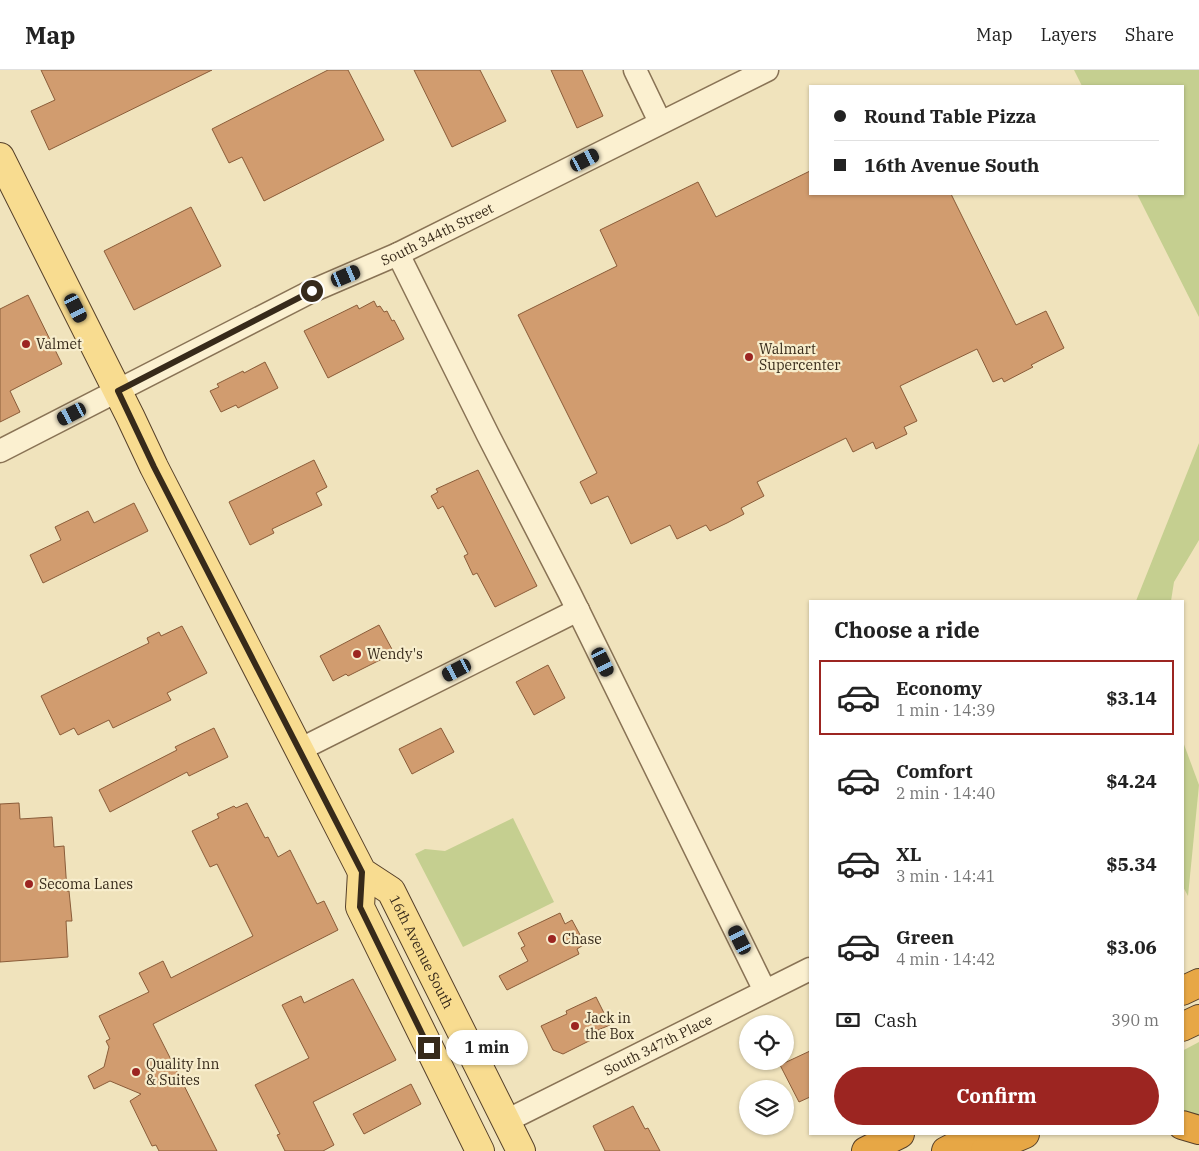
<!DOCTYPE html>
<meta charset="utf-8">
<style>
:root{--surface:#fff;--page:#f2f2f2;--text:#222;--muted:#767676;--line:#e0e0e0;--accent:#9c2521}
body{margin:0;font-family:"IBM Plex Serif",serif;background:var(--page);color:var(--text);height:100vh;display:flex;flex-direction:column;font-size:19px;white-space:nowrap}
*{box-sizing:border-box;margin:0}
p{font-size:16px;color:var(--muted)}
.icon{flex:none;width:28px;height:28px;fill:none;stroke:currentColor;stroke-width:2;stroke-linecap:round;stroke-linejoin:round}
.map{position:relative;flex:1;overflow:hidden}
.panel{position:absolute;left:809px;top:530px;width:375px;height:535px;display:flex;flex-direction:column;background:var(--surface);border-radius:0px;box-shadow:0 1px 4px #0004}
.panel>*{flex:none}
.guide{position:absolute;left:809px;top:15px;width:375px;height:110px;border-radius:0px;box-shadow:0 1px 4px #0004;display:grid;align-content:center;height:110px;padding:0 25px;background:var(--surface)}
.buttons{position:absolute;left:739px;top:945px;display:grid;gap:10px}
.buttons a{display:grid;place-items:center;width:55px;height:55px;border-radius:50%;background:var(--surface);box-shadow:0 1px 4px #0004;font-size:25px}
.end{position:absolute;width:22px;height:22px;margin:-11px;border:6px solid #372a1a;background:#fff;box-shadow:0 0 0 2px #fff}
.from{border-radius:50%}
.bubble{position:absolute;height:35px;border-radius:18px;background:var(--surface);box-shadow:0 1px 4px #0004;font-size:16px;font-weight:700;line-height:35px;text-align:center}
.car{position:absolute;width:15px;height:30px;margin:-15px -8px;border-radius:6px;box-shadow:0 0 4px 1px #0007;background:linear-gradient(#222 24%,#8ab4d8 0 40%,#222 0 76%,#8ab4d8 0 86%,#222 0)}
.guide b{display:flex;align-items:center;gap:18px;height:48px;font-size:19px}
.guide b+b{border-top:1px solid var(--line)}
.guide i{width:12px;height:12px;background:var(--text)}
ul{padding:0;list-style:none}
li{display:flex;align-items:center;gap:15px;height:75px;margin:0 10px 8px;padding:0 15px;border:2px solid transparent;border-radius:0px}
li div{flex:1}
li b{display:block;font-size:19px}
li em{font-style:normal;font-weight:700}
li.selected{border-color:var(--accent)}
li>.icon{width:45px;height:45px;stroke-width:1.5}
h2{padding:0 25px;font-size:22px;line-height:60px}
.pay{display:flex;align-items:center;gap:12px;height:55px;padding:0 25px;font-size:19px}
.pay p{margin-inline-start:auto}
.button{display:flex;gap:10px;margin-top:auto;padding:10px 25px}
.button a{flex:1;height:58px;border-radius:30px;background:var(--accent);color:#fff;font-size:20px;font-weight:700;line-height:58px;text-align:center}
header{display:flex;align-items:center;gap:30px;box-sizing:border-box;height:70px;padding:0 25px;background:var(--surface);border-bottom:1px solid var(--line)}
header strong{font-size:24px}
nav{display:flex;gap:28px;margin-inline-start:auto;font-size:18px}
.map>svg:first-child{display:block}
.green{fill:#c5cf90}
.building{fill:#d19c6f;stroke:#8a5c39}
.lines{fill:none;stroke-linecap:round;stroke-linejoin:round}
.minor-casing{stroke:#897355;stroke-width:25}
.major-casing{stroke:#56402a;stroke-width:30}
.highway-casing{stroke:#56402a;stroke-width:30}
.minor{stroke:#fbf0d0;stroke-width:22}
.major{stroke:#f8dc90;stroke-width:28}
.highway{stroke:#e7a745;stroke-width:28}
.route{stroke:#372a1a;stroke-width:6}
.poi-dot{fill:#9c2521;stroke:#f7edcc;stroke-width:2}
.labels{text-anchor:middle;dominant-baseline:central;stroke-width:4.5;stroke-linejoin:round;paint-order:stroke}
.street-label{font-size:14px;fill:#372a1a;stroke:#f7edcc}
.poi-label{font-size:14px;fill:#372a1a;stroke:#f7edcc;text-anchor:start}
</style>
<header>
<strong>Map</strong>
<nav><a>Map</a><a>Layers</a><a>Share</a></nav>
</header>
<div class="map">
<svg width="1199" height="1081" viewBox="0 0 1199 1081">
<rect width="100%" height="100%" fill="#f0e3bc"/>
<g class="green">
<path d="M1074,0H1199V247L1137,124H1182V16H1082Z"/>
<path d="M1199,373V470L1174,512L1171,531H1136Z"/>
<path d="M1182,669L1199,715L1188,826L1182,815Z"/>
<path d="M513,748L554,832L463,877L415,784L425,779L445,781Z"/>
<path d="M1199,972V1045L1183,1040L1182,981Z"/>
</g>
<g class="building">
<path d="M41,0H212L49,80L31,41L55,30Z"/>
<path d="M328,0H348L384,70L264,131L242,87L229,93L212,59Z"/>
<path d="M414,0H480L506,51L452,77Z"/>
<path d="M551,0H582L603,46L577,58Z"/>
<path d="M810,101V124H951L1016,255L1046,241L1064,278L1031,295L1033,297L1004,312L1002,308L993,312L977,279L900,316L917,351L904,357L907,364L876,379L873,372L853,382L846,368L757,412L764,426L741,438L744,444L727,453L710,461L706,455L677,469L670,455L631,474L608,426L591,434L580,412L597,403L518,245L617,196L600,160L698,112L716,147Z"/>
<path d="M191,137L221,196L134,240L104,181Z"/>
<path d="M28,225L62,294L10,321L20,342L0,352V239Z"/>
<path d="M374,231L377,237L380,236L384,242L387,241L392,251L394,250L404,269L328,308L304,261L357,235L359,239Z"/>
<path d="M265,292L278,318L238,338L236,335L221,342L210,321L219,317L217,314L243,301L244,303Z"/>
<path d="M314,390L327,417L316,423L322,435L272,459L274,463L250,475L229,432Z"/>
<path d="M478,400L537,516L495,537L477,503L473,505L464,486L468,484L443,436L438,439L431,426L438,422L436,419Z"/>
<path d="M134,433L148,461L43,513L30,485L61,470L55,457L88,441L94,453Z"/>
<path d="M379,555L394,583L348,606L346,604L333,611L320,586Z"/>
<path d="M182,556L207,603L167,623L171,630L113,658L109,650L78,665L74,658L60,665L41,626L149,573L147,568L159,562L161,566Z"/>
<path d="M548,595L565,628L534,645L516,612Z"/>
<path d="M214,658L228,687L189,706L187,702L110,742L99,720L177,680L175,677Z"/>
<path d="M441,658L454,682L412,704L399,679Z"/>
<path d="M19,733L20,749L52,747L54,777L64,776L67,821H69L72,851H66L68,887L0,892V734Z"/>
<path d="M247,733L265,768L268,767L278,787L290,780L317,834L324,831L338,860L153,954L217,1081H159L156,1075L152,1076L130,1031L141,1024L110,1011L94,1019L88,1006L104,997L109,977L106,971L110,969L99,946L149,922L139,903L163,891L171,908L253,866L217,794L210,797L192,761L219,748L217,744L234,736L236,738Z"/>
<path d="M560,843L565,854L572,850L585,874L577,879L579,884L507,920L499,906L528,891L521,878L525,876L518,863Z"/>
<path d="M353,909L396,990L313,1032L334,1075L323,1081H285L277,1065L280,1064L255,1015L309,988L282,935L301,926L304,933Z"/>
<path d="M596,927L610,955L598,960L601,965L563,984L553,980L541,956L567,944L566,941Z"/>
<path d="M810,981V1027L799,1032L780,995Z"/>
<path d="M411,1014L421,1034L364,1064L353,1044Z"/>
<path d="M633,1036L645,1059L648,1058L660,1081H605L593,1056Z"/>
</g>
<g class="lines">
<defs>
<g id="minor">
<path d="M635,0L660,52"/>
<path d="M398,184L488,365L569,522L765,921"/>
<path id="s1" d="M0,381L312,221L398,184L767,0"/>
<path d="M299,680L578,540"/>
<path id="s2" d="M506,1051L810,899"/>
</g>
<g id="major">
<path id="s3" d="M0,87L130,346L154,397L362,802L391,821L521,1081"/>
<path d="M362,802L360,837L480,1081"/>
</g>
<g id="highway">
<path d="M1182,921L1199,913"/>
<path d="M1182,957L1199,949"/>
<path d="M1182,1055L1199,1060"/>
<path d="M866,1081L900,1064"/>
<path d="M946,1081L979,1064"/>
<path d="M985,1081L1025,1064"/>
</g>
</defs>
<use href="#minor" class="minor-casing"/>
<use href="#major" class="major-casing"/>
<use href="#highway" class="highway-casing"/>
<use href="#minor" class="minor"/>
<use href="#major" class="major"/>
<use href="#highway" class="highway"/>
</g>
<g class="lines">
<path class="route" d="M312,221L118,321L154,397L362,802L360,837L429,978"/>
</g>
<g class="poi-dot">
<circle cx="26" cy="274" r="5"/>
<circle cx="749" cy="287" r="5"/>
<circle cx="357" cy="584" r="5"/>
<circle cx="29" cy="814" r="5"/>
<circle cx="552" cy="869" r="5"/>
<circle cx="575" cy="956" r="5"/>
<circle cx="136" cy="1002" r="5"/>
</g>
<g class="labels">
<g class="street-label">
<text stroke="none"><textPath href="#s1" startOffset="488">South 344th Street</textPath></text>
<text stroke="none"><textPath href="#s3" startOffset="904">16th Avenue South</textPath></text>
<text stroke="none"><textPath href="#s2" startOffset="170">South 347th Place</textPath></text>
</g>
<g class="poi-label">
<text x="36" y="274">Valmet</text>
<text x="759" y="279">Walmart<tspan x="759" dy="16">Supercenter</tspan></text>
<text x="367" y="584">Wendy's</text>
<text x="39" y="814">Secoma Lanes</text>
<text x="562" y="869">Chase</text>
<text x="585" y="948">Jack in<tspan x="585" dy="16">the Box</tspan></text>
<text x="146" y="994">Quality Inn<tspan x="146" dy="16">&amp; Suites</tspan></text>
</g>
</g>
</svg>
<div class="buttons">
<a><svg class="icon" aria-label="locate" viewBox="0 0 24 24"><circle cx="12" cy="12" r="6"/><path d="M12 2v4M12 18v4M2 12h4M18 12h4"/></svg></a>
<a><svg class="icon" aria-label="layers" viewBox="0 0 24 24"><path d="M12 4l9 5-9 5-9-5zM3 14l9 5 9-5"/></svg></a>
</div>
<i class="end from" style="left:312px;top:221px"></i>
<i class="end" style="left:429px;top:978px"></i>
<div class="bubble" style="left:446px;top:960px;width:82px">1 min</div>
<i class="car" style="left:585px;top:90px;rotate:63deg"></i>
<i class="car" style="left:346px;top:206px;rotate:67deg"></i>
<i class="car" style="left:76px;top:238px;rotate:153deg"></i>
<i class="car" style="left:72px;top:344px;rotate:243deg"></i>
<i class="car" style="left:603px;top:592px;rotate:154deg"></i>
<i class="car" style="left:457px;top:600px;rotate:243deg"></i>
<i class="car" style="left:740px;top:870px;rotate:333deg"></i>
<div class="guide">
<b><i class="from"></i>Round Table Pizza</b>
<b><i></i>16th Avenue South</b>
</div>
<section class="panel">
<h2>Choose a ride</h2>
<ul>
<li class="selected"><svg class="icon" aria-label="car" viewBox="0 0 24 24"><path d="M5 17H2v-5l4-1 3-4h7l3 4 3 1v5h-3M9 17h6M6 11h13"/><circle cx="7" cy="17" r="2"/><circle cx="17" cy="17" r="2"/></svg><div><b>Economy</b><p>1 min · 14:39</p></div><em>$3.14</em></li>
<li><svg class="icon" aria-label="car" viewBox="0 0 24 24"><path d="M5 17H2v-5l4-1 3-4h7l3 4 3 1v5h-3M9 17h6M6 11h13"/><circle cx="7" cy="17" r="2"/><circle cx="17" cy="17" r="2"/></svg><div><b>Comfort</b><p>2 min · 14:40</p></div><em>$4.24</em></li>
<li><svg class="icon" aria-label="car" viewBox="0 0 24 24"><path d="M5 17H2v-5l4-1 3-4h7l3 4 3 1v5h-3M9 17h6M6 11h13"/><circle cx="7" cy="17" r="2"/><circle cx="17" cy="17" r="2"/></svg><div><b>XL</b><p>3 min · 14:41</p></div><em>$5.34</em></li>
<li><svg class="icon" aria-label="car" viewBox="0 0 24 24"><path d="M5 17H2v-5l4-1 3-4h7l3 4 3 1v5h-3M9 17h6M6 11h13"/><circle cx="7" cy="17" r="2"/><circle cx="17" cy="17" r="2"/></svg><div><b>Green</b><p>4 min · 14:42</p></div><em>$3.06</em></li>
</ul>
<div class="pay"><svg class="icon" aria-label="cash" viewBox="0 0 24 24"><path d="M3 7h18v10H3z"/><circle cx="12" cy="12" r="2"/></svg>Cash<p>390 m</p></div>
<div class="button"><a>Confirm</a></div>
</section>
</div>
